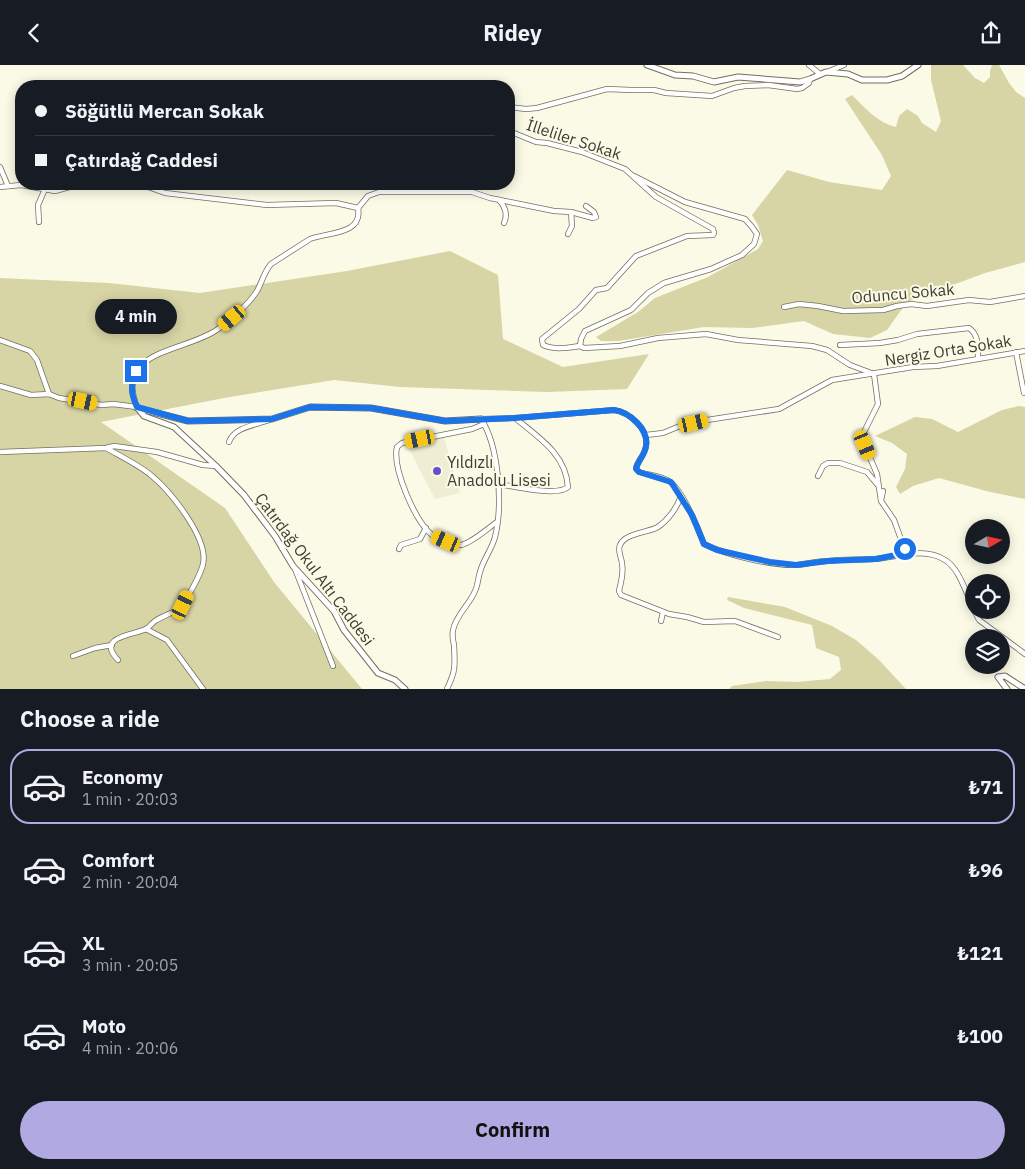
<!DOCTYPE html>
<meta charset="utf-8">
<style>
:root{--surface:#171b24;--page:#20242c;--text:#f1f3f6;--muted:#9ea1a6;--line:#363941;--accent:#b1aae2}
body{margin:0;font-family:"IBM Plex Sans",sans-serif;background:var(--page);color:var(--text);height:100vh;display:flex;flex-direction:column;font-size:19px;white-space:nowrap}
*{box-sizing:border-box;margin:0}
p{font-size:16px;color:var(--muted)}
.icon{flex:none;width:28px;height:28px;fill:none;stroke:currentColor;stroke-width:2;stroke-linecap:round;stroke-linejoin:round}
.map{position:relative;height:624px;overflow:hidden}
.sheet{display:flex;flex-direction:column;background:var(--surface);flex:1}
.sheet>*{flex:none}
.banner{position:absolute;left:15px;top:15px;width:500px;height:110px;border-radius:20px;box-shadow:0 2px 12px #0003;display:grid;align-content:center;height:110px;padding:0 20px;background:var(--surface)}
.needle{width:32px;rotate:81deg}
.fabs{position:absolute;left:965px;top:454px;display:grid;gap:10px}
.fabs a{display:grid;place-items:center;width:45px;height:45px;border-radius:50%;background:var(--surface);box-shadow:0 2px 12px #0003;font-size:25px}
.end{position:absolute;width:22px;height:22px;margin:-11px;border:6px solid #1a73e8;background:#fff;box-shadow:0 0 0 2px #fff}
.from{border-radius:50%}
.bubble{position:absolute;height:35px;border-radius:18px;background:var(--surface);box-shadow:0 2px 12px #0003;font-size:16px;font-weight:700;line-height:35px;text-align:center}
.car{position:absolute;width:15px;height:30px;margin:-15px -8px;border-radius:6px;box-shadow:0 0 4px 1px #0007;background:linear-gradient(#f5c518 24%,#345 0 40%,#f5c518 0 76%,#345 0 86%,#f5c518 0)}
.banner b{display:flex;align-items:center;gap:18px;height:48px;font-size:19px}
.banner b+b{border-top:1px solid var(--line)}
.banner i{width:12px;height:12px;background:var(--text)}
ul{padding:0;list-style:none}
li{display:flex;align-items:center;gap:15px;height:75px;margin:0 10px 8px;padding:0 10px;border:2px solid transparent;border-radius:20px}
li div{flex:1}
li b{display:block;font-size:19px}
li em{font-style:normal;font-weight:700}
li.current{border-color:var(--accent)}
li>.icon{width:45px;height:45px;stroke-width:1.5}
h2{padding:0 20px;font-size:22px;line-height:60px}
.cta{display:flex;gap:10px;margin-top:auto;padding:10px 20px}
.cta a{flex:1;height:58px;border-radius:30px;background:var(--accent);color:#111;font-size:20px;font-weight:700;line-height:58px;text-align:center}
header{display:flex;justify-content:space-between;align-items:center;height:65px;padding:0 20px;background:var(--surface);font-size:22px;font-weight:700}
.map>svg:first-child{display:block}
.built{fill:#efeed3}
.green{fill:#d7d4a5}
.lines{fill:none;stroke-linecap:round;stroke-linejoin:round}
.minor-casing{stroke:#71705f;stroke-width:6}
.tertiary-casing{stroke:#71705f;stroke-width:7}
.minor{stroke:#fff;stroke-width:4.5}
.tertiary{stroke:#fff;stroke-width:5}
.route{stroke:#1a73e8;stroke-width:6}
.poi-dot{fill:#6351ca;stroke:#fbfae6;stroke-width:2}
.labels{text-anchor:middle;dominant-baseline:central;stroke-width:4;stroke-linejoin:round;paint-order:stroke}
.street-label{font-size:16px;fill:#3d3d35;stroke:#fbfae6}
.poi-label{font-size:16px;fill:#3d3d35;stroke:#fbfae6;text-anchor:start}
</style>
<header><svg class="icon" aria-label="back" viewBox="0 0 24 24"><path d="M15 5l-7 7 7 7"/></svg>Ridey<svg class="icon" aria-label="share" viewBox="0 0 24 24"><path d="M12 15V3M7 8l5-5 5 5M5 13v7h14v-7"/></svg></header>
<div class="map">
<svg width="1025" height="624" viewBox="0 0 1025 624">
<rect width="100%" height="100%" fill="#fbfae6"/>
<path class="built" d="M443,369L460,428L435,434L409,384Z"/>
<g class="green">
<path d="M931,0H963L975,13L984,18L990,12V6L992,0H999L1009,18L1016,27L1025,33V197L985,208L907,237L887,265L870,273L833,269L804,256L752,263L704,262L618,276H601L596,272L638,247L655,233L708,212L758,184L763,176L758,160L752,150L787,105L829,117L882,125L891,111L882,90L845,34L852,30C865,43 878,58 896,62L899,51L907,44L918,51L922,58L936,67L941,56L931,15Z"/>
<path d="M450,186L498,210L503,274L563,302L649,289L627,324L547,327L400,322L334,315L224,333L101,357L225,443L274,517L362,624H0V213L109,218L200,228L347,206Z"/>
<path d="M1019,341L1025,342V434L990,427L939,413L913,421L900,429L896,422L905,404L907,389L892,378L875,371L915,352L932,354L958,367L1002,345Z"/>
<path d="M728,532L785,542L832,561L856,575L878,594L906,624H729L732,621L766,616L797,617L830,614L841,605L839,592L816,583L812,560L744,543L727,535Z"/>
</g>
<g class="lines">
<defs>
<g id="minor">
<path d="M809,0L820,9"/>
<path d="M827,7L844,0"/>
<path d="M509,42L526,44L537,43L607,24L631,25H654L666,28L712,31L734,23L745,21L768,20L797,24L802,23L809,18L810,14"/>
<path d="M509,66L536,77L547,78L582,87L625,104L656,132L713,164L714,168L713,170L687,171L636,191L607,223L596,225L579,244L542,274L543,280C554,285 568,283 580,281"/>
<path d="M0,102L8,121"/>
<path d="M634,111L685,137L745,154L752,162L757,169L754,179L742,190L711,204L664,218L648,228L631,245L585,266L581,274L580,281L584,283L620,281L658,273L706,269L738,275L812,281L827,285L850,300L874,309"/>
<path d="M140,119L165,128L267,140L336,138L358,143"/>
<path d="M0,122L21,120L55,126L80,119"/>
<path d="M499,135C505,141 508,150 504,158"/>
<path d="M358,143L368,131L379,127H472L490,133L554,146L571,147L593,153L596,152L594,147L586,141"/>
<path d="M39,157L38,140L45,124"/>
<path d="M568,169L572,161L571,147"/>
<path d="M784,242L799,239L818,241L843,246L883,245L897,241L911,239L927,241L969,235L990,237L1025,231"/>
<path d="M0,275L30,286L37,295L49,329"/>
<path d="M840,280L880,278L898,275L917,269L969,263C979,270 978,282 978,293"/>
<path d="M1016,287L1024,328"/>
<path d="M874,309L878,339L863,369L862,374L877,409L881,436L894,455L906,488"/>
<path d="M0,321L31,330L49,329L59,333L102,340L113,339L137,342"/>
<path d="M137,342C113,284 187,287 218,264C230,255 249,239 257,226C262,217 264,207 271,199L310,174C328,167 363,170 358,143"/>
<path d="M481,354L515,353L614,345C629,347 649,364 646,381C645,390 638,395 636,403L639,407C648,410 661,411 669,416C682,424 699,465 704,479C726,490 773,501 797,500C807,499 817,496 828,496C843,494 858,495 874,494C896,493 923,481 945,495C960,504 966,529 974,544"/>
<path d="M484,359L472,364L402,378L397,382C392,403 415,456 432,470C438,475 453,481 461,480C472,478 488,463 497,457"/>
<path d="M646,370L663,368L680,361L707,355L779,344L832,315L913,302L937,301L1025,286"/>
<path d="M229,377C234,362 256,360 269,355"/>
<path d="M106,383C122,392 139,400 152,411C171,427 209,474 203,499C201,510 189,529 183,540C175,548 164,550 155,556C152,558 150,562 146,564C135,570 95,571 118,595"/>
<path d="M0,387L106,383L114,381L157,387L203,400L216,401"/>
<path d="M818,411L823,401L828,398H840L867,407L877,419"/>
<path d="M498,419C513,421 557,432 568,422C566,389 538,372 515,353"/>
<path d="M681,431C677,443 668,455 658,462C647,468 625,468 620,480C617,486 622,493 622,499C624,509 621,516 619,526L621,530L669,549L687,552L704,557L735,556L778,572"/>
<path d="M881,435L883,426"/>
<path d="M399,484L401,480L420,474L426,463"/>
<path d="M295,504L333,601"/>
<path d="M974,545L979,555L1025,589"/>
<path d="M661,556L663,547"/>
<path d="M146,564L167,575L203,624"/>
<path d="M73,591L95,583L112,580"/>
<path d="M447,624C456,605 455,601 454,580C453,576 452,570 453,565C456,550 470,539 475,526C478,520 478,513 480,507C483,495 492,484 495,472C503,440 499,381 481,354"/>
</g>
<g id="tertiary">
<path d="M647,0L675,10L693,11L714,17L738,12L800,17L810,14L826,7L848,9L862,15H887L902,11L918,0"/>
<path d="M137,342L144,351L174,362L216,401L244,430L275,471L293,501L334,546L344,565L378,608L395,615L405,624"/>
<path d="M137,343L188,356L272,354L310,342L371,343L445,356L481,354"/>
<path d="M1007,624L998,612L1005,611L1025,624"/>
</g>
</defs>
<use href="#minor" class="minor-casing"/>
<use href="#tertiary" class="tertiary-casing"/>
<use href="#minor" class="minor"/>
<use href="#tertiary" class="tertiary"/>
</g>
<g class="lines">
<path class="route" d="M136,306C130,320 131,329 137,342L188,356L272,354L310,342L371,343L445,356L515,353L614,345C629,347 649,364 646,381C645,390 638,395 636,404L639,407L671,417L692,450L704,479L717,485L752,493L770,497L796,500L828,496L876,494L906,488L905,484"/>
</g>
<circle class="poi-dot" cx="437" cy="406" r="5"/>
<g class="labels">
<g class="street-label">
<text transform="translate(574 74) rotate(18)">İlleliler Sokak</text>
<text transform="translate(903 228) rotate(-5)">Oduncu Sokak</text>
<text transform="translate(948 285) rotate(-9)">Nergiz Orta Sokak</text>
<text transform="translate(315 504) rotate(53)">Çatırdağ Okul Altı Caddesi</text>
</g>
<g class="poi-label">
<text x="447" y="397">Yıldızlı<tspan x="447" dy="18">Anadolu Lisesi</tspan></text>
</g>
</g>
</svg>
<div class="fabs">
<a><svg class="needle" viewBox="-14 -14 28 28"><path d="M0-13l5 13h-10z" fill="#e53935"/><path d="M0 13l5-13h-10z" fill="#9ea1a6"/></svg></a>
<a><svg class="icon" aria-label="locate" viewBox="0 0 24 24"><circle cx="12" cy="12" r="6"/><path d="M12 2v4M12 18v4M2 12h4M18 12h4"/></svg></a>
<a><svg class="icon" aria-label="layers" viewBox="0 0 24 24"><path d="M12 4l9 5-9 5-9-5zM3 14l9 5 9-5"/></svg></a>
</div>
<i class="end from" style="left:905px;top:484px"></i>
<i class="end" style="left:136px;top:306px"></i>
<div class="bubble" style="left:95px;top:234px;width:82px">4 min</div>
<i class="car" style="left:232px;top:253px;rotate:230deg"></i>
<i class="car" style="left:83px;top:336px;rotate:102deg"></i>
<i class="car" style="left:694px;top:358px;rotate:77deg"></i>
<i class="car" style="left:420px;top:374px;rotate:258deg"></i>
<i class="car" style="left:865px;top:380px;rotate:157deg"></i>
<i class="car" style="left:446px;top:476px;rotate:293deg"></i>
<i class="car" style="left:183px;top:540px;rotate:25deg"></i>
<div class="banner">
<b><i class="from"></i>Söğütlü Mercan Sokak</b>
<b><i></i>Çatırdağ Caddesi</b>
</div>
</div>
<section class="sheet">
<h2>Choose a ride</h2>
<ul>
<li class="current"><svg class="icon" aria-label="car" viewBox="0 0 24 24"><path d="M5 17H2v-5l4-1 3-4h7l3 4 3 1v5h-3M9 17h6M6 11h13"/><circle cx="7" cy="17" r="2"/><circle cx="17" cy="17" r="2"/></svg><div><b>Economy</b><p>1 min · 20:03</p></div><em>₺71</em></li>
<li><svg class="icon" aria-label="car" viewBox="0 0 24 24"><path d="M5 17H2v-5l4-1 3-4h7l3 4 3 1v5h-3M9 17h6M6 11h13"/><circle cx="7" cy="17" r="2"/><circle cx="17" cy="17" r="2"/></svg><div><b>Comfort</b><p>2 min · 20:04</p></div><em>₺96</em></li>
<li><svg class="icon" aria-label="car" viewBox="0 0 24 24"><path d="M5 17H2v-5l4-1 3-4h7l3 4 3 1v5h-3M9 17h6M6 11h13"/><circle cx="7" cy="17" r="2"/><circle cx="17" cy="17" r="2"/></svg><div><b>XL</b><p>3 min · 20:05</p></div><em>₺121</em></li>
<li><svg class="icon" aria-label="car" viewBox="0 0 24 24"><path d="M5 17H2v-5l4-1 3-4h7l3 4 3 1v5h-3M9 17h6M6 11h13"/><circle cx="7" cy="17" r="2"/><circle cx="17" cy="17" r="2"/></svg><div><b>Moto</b><p>4 min · 20:06</p></div><em>₺100</em></li>
</ul>
<div class="cta"><a>Confirm</a></div>
</section>
